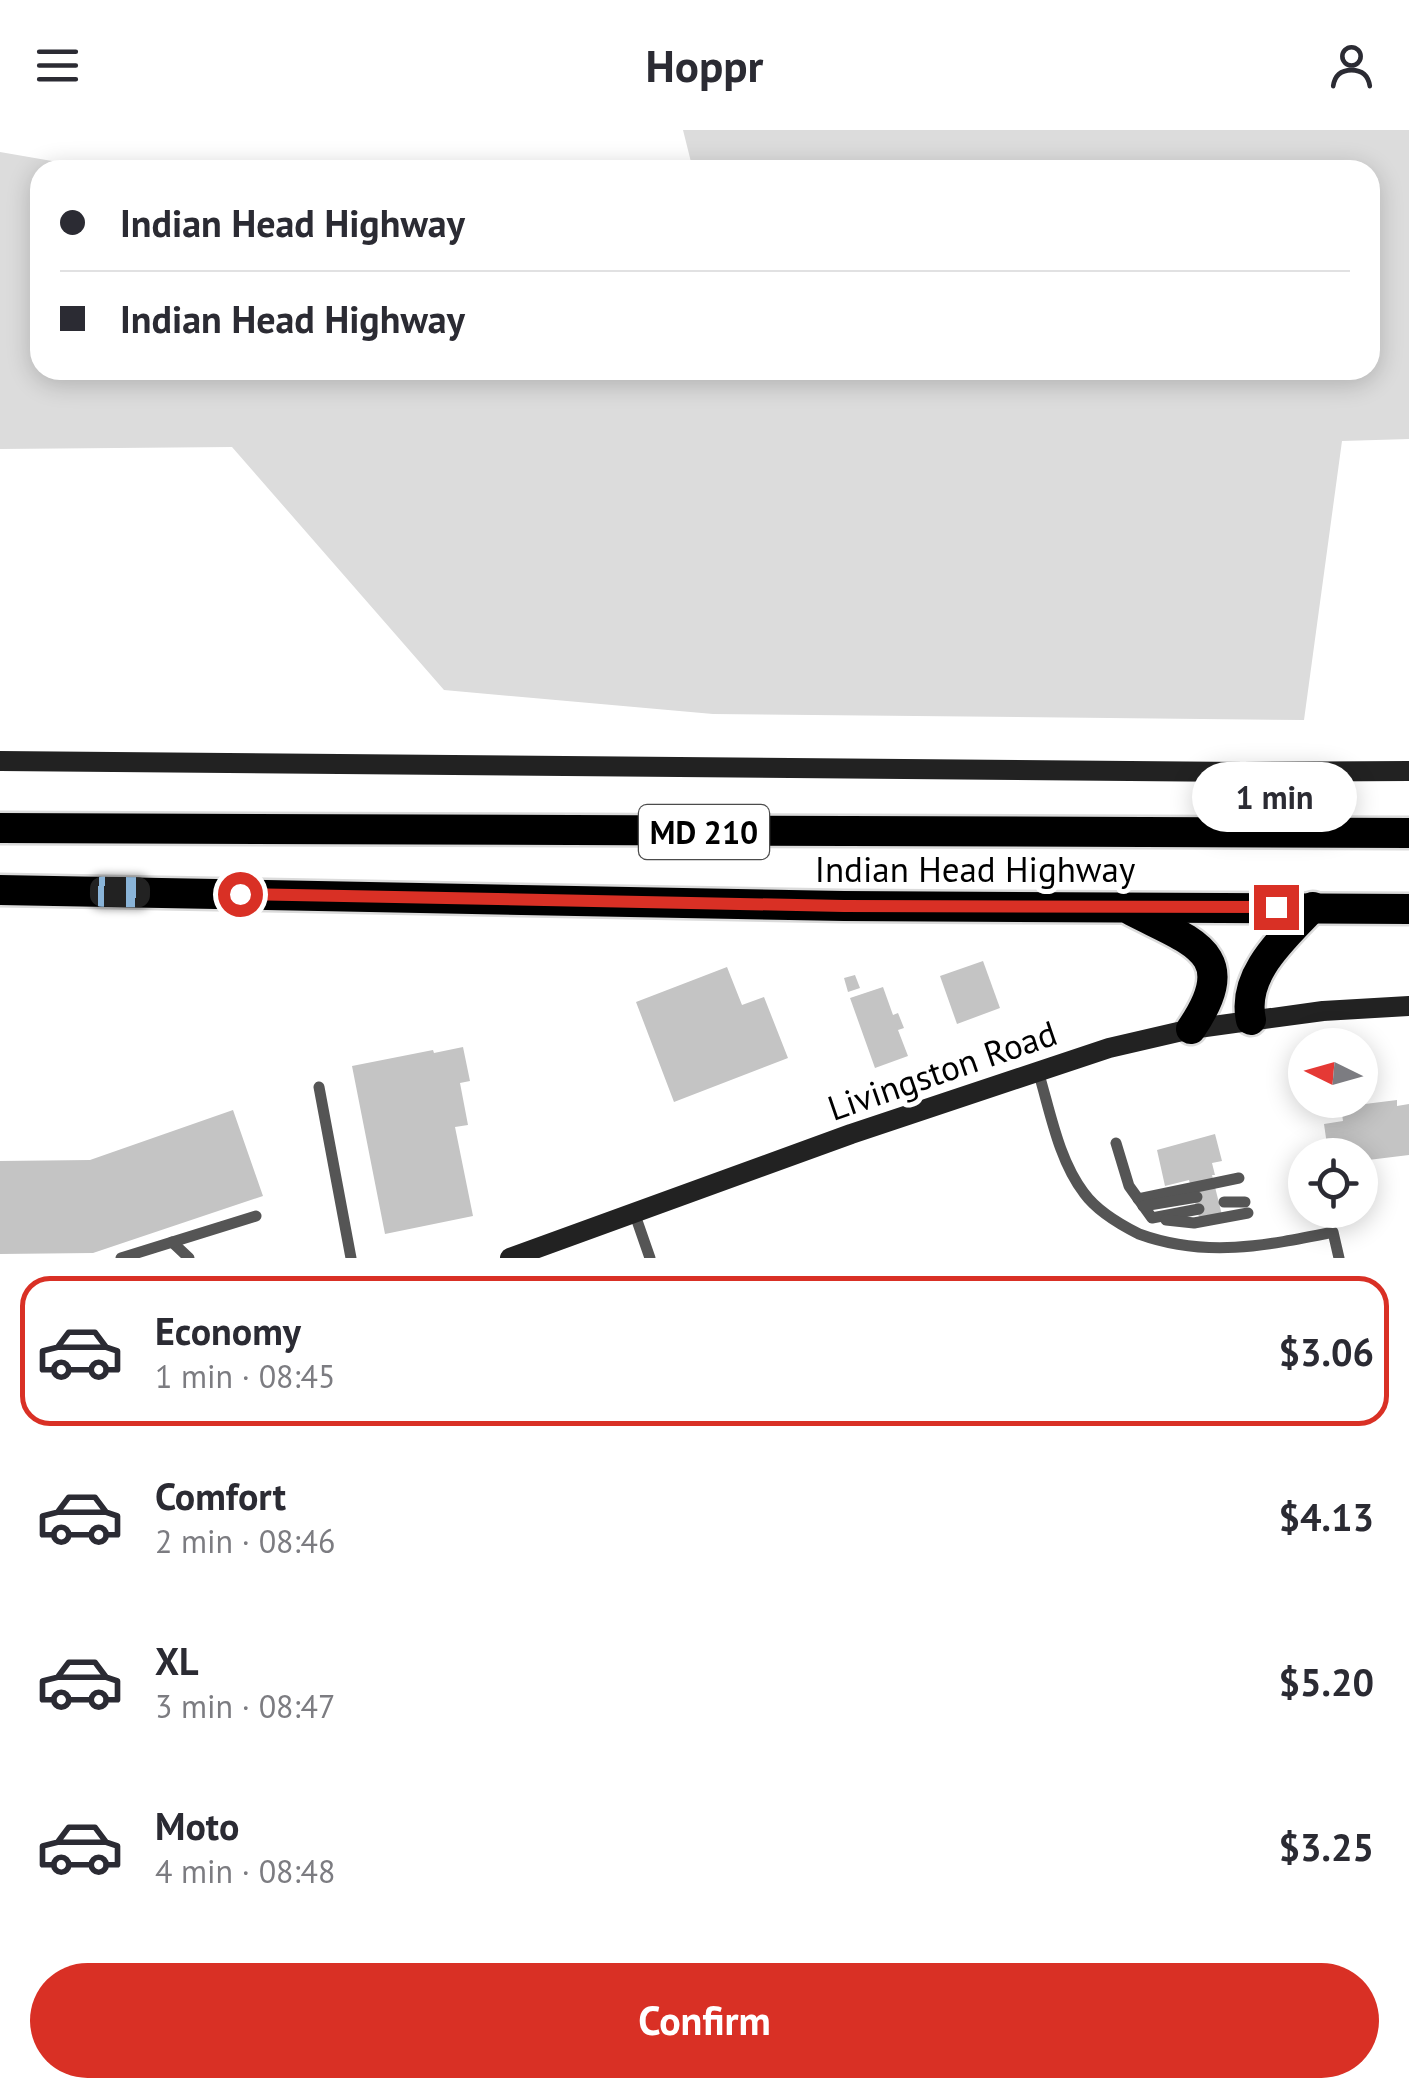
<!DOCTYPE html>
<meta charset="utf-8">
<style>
:root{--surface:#fff;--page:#f2f2f3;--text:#2b2b33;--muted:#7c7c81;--line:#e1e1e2;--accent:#d93025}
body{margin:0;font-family:"PT Sans",sans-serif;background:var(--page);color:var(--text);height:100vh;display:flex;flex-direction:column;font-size:38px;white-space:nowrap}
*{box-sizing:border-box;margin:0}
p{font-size:32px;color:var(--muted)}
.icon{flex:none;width:55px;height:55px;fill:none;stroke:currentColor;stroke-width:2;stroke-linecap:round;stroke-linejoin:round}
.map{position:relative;height:1128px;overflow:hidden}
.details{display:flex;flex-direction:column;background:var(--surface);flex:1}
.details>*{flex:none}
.hud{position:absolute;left:30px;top:30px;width:1350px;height:220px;border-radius:30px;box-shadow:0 5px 25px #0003;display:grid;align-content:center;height:220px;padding:0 30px;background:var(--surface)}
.needle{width:65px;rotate:275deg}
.controls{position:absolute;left:1288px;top:898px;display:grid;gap:20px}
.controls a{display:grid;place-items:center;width:90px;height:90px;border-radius:50%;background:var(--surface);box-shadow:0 5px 25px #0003;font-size:50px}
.end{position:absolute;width:45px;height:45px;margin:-22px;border:12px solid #d93025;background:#fff;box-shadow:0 0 0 5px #fff}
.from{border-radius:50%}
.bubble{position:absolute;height:70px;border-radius:35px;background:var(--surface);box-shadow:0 5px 25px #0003;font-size:32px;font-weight:700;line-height:70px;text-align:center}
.car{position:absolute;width:30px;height:60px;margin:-30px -15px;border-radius:12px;box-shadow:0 0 8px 2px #0007;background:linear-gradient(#222 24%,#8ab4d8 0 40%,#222 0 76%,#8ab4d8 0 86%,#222 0)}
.hud b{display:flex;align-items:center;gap:35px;height:95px;font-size:38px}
.hud b+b{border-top:2px solid var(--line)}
.hud i{width:25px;height:25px;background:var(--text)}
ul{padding:18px 0 0;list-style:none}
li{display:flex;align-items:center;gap:30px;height:150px;margin:0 20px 15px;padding:0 10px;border:5px solid transparent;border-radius:30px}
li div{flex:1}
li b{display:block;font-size:38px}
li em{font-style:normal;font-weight:700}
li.on{border-color:var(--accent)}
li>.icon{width:90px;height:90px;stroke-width:1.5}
.cta{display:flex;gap:20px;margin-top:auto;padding:20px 30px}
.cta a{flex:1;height:115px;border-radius:60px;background:var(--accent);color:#fff;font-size:40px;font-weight:700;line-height:115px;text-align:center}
header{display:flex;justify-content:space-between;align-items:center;height:130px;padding:0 30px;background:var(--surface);font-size:45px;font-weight:700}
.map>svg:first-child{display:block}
.green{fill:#dcdcdc}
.building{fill:#c4c4c4}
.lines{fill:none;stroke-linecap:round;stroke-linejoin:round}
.highway-casing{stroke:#dbdbdb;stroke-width:35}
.lane{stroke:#555;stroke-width:11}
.secondary{stroke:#222;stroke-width:20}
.highway{stroke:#000;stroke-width:30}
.route{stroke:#d93025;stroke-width:12}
.labels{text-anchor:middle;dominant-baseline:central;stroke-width:10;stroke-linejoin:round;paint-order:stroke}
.shield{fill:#fff;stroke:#4c4c4c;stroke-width:2.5}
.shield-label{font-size:32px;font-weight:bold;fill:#000}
.street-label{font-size:35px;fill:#000;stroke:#fff}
</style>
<header><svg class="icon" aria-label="menu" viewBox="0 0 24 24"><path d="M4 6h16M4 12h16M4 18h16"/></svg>Hoppr<svg class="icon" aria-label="person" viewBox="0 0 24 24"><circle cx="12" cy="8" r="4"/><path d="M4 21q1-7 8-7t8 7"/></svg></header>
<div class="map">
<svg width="1409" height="1128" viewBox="0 0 1409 1128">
<rect width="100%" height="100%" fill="#fff"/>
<path class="green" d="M683,0H1409V309L1342,311L1304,590L713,584L444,560L232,317L0,319V22L104,40H40V240H1370V40H693Z"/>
<g class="building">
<path d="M983,831L1000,878L957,894L940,846Z"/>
<path d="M727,837L742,875L764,867L788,928L674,972L636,872Z"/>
<path d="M855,845L860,858L848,862L844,848Z"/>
<path d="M883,857L893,885L898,883L904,898L898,900L908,926L875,938L850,868Z"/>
<path d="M463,917L470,951L460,953L468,995L455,997L473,1086L385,1104L352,936L433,920L434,923Z"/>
<path d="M1397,970V976L1409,974V1025L1360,1031V1025H1347L1345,1013L1327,1015L1324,994L1343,991L1341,977Z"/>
<path d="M233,980L263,1066L93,1123L0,1124V1031L90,1030Z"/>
<path d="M1215,1004L1222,1031L1212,1033L1215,1045H1212L1222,1085L1200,1091L1189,1050L1165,1056L1157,1020Z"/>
</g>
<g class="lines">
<defs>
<g id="highway">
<path d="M0,698L1409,703"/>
<path d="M0,760L844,776L1409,779"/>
<path d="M1132,781C1192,812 1243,823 1191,899"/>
<path d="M1251,890C1241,844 1284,808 1313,777"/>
</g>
</defs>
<use href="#highway" class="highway-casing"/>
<g class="lane">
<path d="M1038,941C1050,980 1058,1029 1084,1063C1097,1081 1119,1094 1139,1104C1205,1128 1265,1116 1333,1102L1339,1128"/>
<path d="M319,957L351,1128"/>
<path d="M1116,1013L1129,1056L1152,1088L1199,1079"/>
<path d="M1138,1069L1239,1048"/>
<path d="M1224,1072H1245"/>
<path d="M1143,1076L1197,1067"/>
<path d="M634,1082L650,1128"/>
<path d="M1166,1090L1194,1093L1248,1083"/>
<path d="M172,1112L189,1128"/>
<path d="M121,1128L256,1086"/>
</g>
<g class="secondary">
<path d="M0,631L1243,642L1409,641"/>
<path d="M510,1128L851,1004L1109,918L1191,899L1323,881L1409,876"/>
</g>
<use href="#highway" class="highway"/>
</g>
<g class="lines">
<path class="route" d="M240,764L844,776L1276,777"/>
</g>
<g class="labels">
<rect class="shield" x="639" y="675" width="130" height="54" rx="8"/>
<g class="shield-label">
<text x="704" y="702">MD 210</text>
</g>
<g class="street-label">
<text x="975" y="739">Indian Head Highway</text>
<text transform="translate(942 940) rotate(-19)">Livingston Road</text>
</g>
</g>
</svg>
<div class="controls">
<a><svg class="needle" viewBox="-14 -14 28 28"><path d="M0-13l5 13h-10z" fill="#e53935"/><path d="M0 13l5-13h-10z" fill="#7c7c81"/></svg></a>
<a><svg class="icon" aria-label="locate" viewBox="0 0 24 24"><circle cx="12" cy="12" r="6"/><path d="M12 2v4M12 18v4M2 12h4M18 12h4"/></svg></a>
</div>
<i class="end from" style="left:240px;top:764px"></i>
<i class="end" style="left:1276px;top:777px"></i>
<div class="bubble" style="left:1192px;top:632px;width:165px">1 min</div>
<i class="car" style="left:120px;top:762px;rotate:91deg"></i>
<div class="hud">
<b><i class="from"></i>Indian Head Highway</b>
<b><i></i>Indian Head Highway</b>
</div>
</div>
<section class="details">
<ul>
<li class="on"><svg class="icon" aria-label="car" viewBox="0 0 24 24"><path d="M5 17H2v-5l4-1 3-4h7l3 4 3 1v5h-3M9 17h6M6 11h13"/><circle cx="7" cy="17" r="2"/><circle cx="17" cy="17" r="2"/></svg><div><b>Economy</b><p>1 min · 08:45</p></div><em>$3.06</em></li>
<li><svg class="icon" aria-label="car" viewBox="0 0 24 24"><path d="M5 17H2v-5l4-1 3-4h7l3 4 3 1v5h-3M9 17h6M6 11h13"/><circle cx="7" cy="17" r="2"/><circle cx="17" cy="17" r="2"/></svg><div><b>Comfort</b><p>2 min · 08:46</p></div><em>$4.13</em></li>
<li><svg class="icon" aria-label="car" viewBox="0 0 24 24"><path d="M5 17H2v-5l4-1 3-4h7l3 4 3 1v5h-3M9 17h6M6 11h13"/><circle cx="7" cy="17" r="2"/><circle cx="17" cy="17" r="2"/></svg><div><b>XL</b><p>3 min · 08:47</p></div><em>$5.20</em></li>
<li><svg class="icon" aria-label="car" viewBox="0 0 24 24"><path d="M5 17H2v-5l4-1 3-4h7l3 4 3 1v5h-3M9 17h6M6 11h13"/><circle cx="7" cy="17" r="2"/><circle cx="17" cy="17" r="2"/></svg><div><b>Moto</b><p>4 min · 08:48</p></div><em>$3.25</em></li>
</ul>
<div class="cta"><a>Confirm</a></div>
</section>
